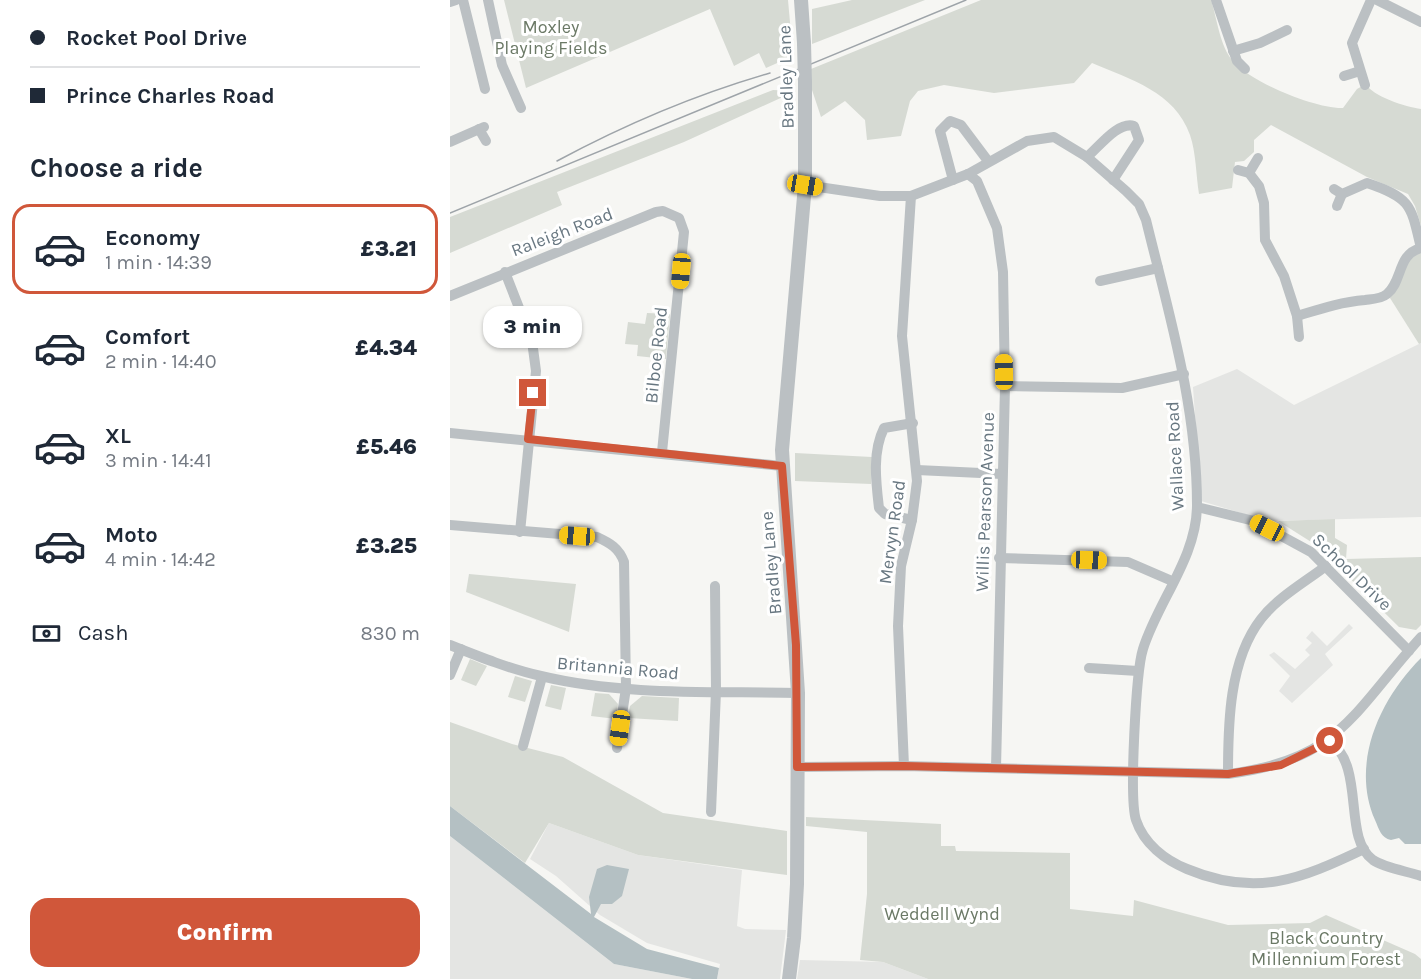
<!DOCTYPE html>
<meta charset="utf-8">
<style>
:root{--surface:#fff;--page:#f6f6f7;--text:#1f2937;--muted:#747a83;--line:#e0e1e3;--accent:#d0573a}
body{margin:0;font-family:Karla,sans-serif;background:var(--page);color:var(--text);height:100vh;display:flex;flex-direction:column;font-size:22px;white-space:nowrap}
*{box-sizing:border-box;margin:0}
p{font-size:20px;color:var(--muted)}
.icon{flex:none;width:33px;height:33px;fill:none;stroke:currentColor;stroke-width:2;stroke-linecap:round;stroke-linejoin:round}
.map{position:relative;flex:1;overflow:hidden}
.sheet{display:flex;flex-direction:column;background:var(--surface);width:450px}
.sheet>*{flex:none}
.hud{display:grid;align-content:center;height:132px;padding:0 30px;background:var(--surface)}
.end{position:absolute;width:27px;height:27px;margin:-14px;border:8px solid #d0573a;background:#fff;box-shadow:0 0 0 3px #fff}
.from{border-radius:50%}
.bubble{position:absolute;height:42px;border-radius:18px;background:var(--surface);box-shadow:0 2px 4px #0004;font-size:20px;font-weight:800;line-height:42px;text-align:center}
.car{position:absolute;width:18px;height:36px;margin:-18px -9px;border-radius:8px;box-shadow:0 0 4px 2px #0007;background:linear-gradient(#f5c518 24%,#345 0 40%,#f5c518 0 76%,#345 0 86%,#f5c518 0)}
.hud b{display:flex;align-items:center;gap:21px;height:57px;font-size:22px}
.hud b+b{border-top:2px solid var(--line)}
.hud i{width:15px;height:15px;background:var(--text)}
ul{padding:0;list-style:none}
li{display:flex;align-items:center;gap:18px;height:90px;margin:0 12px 9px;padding:0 18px;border:3px solid transparent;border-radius:18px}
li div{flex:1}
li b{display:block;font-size:22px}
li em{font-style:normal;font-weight:800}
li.on{border-color:var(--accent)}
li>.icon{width:54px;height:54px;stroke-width:1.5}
h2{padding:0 30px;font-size:27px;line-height:72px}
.pay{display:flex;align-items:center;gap:15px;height:66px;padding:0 30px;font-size:22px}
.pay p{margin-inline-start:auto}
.cta{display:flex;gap:12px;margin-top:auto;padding:12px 30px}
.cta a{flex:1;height:69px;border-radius:18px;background:var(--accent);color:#fff;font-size:24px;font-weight:800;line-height:69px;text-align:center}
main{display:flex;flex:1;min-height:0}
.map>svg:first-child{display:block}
.built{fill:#e4e5e3}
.green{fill:#d6dad3}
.water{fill:#b4c0c3}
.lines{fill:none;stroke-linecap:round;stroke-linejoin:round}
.minor{stroke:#bbc0c3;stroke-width:10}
.tertiary{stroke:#bbc0c3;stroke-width:14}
.tram{stroke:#9ea4a9;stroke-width:1.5}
.tertiary-bridge{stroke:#bbc0c3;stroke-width:14}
.route{stroke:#d0573a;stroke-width:8}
.labels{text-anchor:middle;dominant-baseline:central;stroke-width:6;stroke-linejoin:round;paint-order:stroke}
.park-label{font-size:18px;fill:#6b7966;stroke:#fff}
.street-label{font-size:18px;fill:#687781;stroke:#fff}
</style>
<main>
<section class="sheet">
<div class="hud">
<b><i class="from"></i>Rocket Pool Drive</b>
<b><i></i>Prince Charles Road</b>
</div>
<h2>Choose a ride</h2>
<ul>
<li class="on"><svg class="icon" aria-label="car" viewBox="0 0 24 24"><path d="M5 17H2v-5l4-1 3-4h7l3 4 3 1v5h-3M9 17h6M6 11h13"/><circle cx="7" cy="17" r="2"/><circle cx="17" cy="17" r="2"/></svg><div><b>Economy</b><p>1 min · 14:39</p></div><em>£3.21</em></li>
<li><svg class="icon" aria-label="car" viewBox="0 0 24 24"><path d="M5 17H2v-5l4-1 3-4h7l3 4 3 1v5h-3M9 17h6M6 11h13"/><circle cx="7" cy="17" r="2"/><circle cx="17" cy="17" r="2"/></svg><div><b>Comfort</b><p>2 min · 14:40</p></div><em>£4.34</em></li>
<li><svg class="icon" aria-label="car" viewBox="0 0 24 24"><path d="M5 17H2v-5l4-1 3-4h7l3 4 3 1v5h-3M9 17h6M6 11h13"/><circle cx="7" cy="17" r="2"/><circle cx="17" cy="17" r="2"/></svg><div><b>XL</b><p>3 min · 14:41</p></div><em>£5.46</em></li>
<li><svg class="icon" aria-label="car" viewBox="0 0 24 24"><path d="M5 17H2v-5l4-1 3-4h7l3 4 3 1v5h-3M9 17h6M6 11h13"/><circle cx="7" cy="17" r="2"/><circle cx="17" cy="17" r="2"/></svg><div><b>Moto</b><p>4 min · 14:42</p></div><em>£3.25</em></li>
</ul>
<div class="pay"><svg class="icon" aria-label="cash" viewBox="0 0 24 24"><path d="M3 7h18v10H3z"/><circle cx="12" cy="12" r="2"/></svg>Cash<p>830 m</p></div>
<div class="cta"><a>Confirm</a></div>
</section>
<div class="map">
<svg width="971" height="979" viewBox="0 0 971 979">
<rect width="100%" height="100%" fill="#f6f6f3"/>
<g class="built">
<path d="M971,343V517L818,521L751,501L743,387L787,369L844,405Z"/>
<path d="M899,624L903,628L875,654L883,665L842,703L829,691L840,676L819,655L824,652L845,669L860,655L855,650L862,643L856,638L862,631L877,646Z"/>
<path d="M99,823L188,855L292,870L287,926L295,929L336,930L330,979H267L270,964L197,943L150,915L106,876L80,859Z"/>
<path d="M0,836L164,964L242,979H0Z"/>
<path d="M350,960L433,962L478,979H347Z"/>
</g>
<g class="green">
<path d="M54,0H338L343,56L316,68L309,53L284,66L260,9L76,88Z"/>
<path d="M402,0H475L362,44V9Z"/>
<path d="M531,0H761C767,18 770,47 783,61C802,83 866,109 893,108L907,89L916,84C922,96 956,107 971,109V226L965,206L958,194L917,177L821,125L804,140V152L794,161L785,162L782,188L749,194C746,175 746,152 740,135C725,92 680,79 642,63L624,83L544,93L494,85L468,91L460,101L451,136L417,140L415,120L395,101L371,117L362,90L361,69Z"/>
<path d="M323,90L346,91L234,142L107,192L112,205L0,253V217Z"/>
<path d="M971,253V343L969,344L940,298L963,254Z"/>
<path d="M197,313L220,314L216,359L187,356L188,345L175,344L178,322L195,324Z"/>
<path d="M345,453L422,457L421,484L345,481Z"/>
<path d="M885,519V538L897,545L896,559L971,557V625L966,630L949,627L866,545L828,521Z"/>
<path d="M19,574L126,584L119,632L16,592Z"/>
<path d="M20,659L37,666L26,686L11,680Z"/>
<path d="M65,676L82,681L75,702L58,697Z"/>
<path d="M101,685L116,688L111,710L95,706Z"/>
<path d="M145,693L159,694L168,704L166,719L141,716Z"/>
<path d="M192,696L229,698L228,721L178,718L180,706Z"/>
<path d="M0,722L62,744L113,757L213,813L337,831V875L188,855L99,823L75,863L0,806Z"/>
<path d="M356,817L491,824V846H505L506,851L620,853V909L683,916L684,900L778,925L860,923L876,915L965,954L971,959V979H478L433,962L410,960L417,894V832L356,826Z"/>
</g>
<g class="water">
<path d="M971,658V844H955L949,838L941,840C931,838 929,829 925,820C900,763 930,699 971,658Z"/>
<path d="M0,806L141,914L139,897L147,869L157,865L179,869L172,896L162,904H151L144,917L197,949L269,968L267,979H242L164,964L0,836Z"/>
</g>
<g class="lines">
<g class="minor">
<path d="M13,0L35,89"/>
<path d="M38,0L52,65L71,108"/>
<path d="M766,0L787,61L795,69"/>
<path d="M927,0L971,22"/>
<path d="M0,2L6,0"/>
<path d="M783,51L810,43L837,30"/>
<path d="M894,76L910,71"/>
<path d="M915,85L902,43L921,0"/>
<path d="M29,129L36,141"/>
<path d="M0,142L34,127"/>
<path d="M637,157C649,147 668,121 684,126L689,140L663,180"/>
<path d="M788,170L799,173L809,186L814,203L815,240L834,276L847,316C870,309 891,302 915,300C922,299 931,299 937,294C953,281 947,254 971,248"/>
<path d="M799,173L808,158"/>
<path d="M518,174L527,181L547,228L553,272L555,386L546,768"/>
<path d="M503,180L490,131L500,121L511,125L538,161"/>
<path d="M355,185L430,196H461L518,174L577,141L604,137L637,157L676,191L689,204L696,220C719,314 747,407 747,505C747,557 708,601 693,649C686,671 679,799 686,820C694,844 715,860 737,869C806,898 851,879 914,849"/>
<path d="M884,189L892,194L917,183C962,198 961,206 971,248"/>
<path d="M887,206L892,194"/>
<path d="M55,272L82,341L86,371L70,532"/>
<path d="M650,281L708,268"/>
<path d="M0,296L206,212L213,211L229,218L234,232L212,452"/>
<path d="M847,316L849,337"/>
<path d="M555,386L672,388L734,374"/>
<path d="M0,433L332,466"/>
<path d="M467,470L552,474"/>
<path d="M747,507L804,521L861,552L959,651"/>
<path d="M462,520L435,514L429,508C426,482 422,452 434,428L463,423"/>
<path d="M0,525L147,537C160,543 169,548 174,562L176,688L167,748"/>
<path d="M549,558L678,562L722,581"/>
<path d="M0,645C30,657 60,669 91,676C174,696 264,691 348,693"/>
<path d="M639,668L688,671"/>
<path d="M0,675L11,649"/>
<path d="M880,741C916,768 892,838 923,860C935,868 956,871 971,876"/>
<path d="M73,746L92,677"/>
<path d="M454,766L448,626L451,566L462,520L467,481L452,336L461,196"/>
<path d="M347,767L454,766L778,774C890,760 902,713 971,637"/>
<path d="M778,774C778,724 779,660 811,619C827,598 855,582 876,566"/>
<path d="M261,812L266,691L265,586"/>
</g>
<g class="tertiary">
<path d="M351,0L354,43"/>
<path d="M339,979L344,938L347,884L348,693L332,450L355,185V82"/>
</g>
<g class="tram">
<path d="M107,161C174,125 247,94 320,73"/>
<path d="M0,213L516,0"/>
</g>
<path class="tertiary-bridge" d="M354,43L355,82"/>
</g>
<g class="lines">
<path class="route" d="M83,393L78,439L332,466L346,645L347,767L454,766L778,774L831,765L880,741"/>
</g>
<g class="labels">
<g class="park-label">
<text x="101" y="27">Moxley<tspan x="101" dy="21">Playing Fields</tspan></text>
<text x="492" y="914">Weddell Wynd</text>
<text x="876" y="938">Black Country<tspan x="876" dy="21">Millennium Forest</tspan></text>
</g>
<g class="street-label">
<text transform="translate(336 77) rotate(-92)">Bradley Lane</text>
<text transform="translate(112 232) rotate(-21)">Raleigh Road</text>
<text transform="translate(206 355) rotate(-84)">Bilboe Road</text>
<text transform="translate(725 456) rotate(-93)">Wallace Road</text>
<text transform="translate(535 502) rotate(-88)">Willis Pearson Avenue</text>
<text transform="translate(442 532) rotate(-82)">Mervyn Road</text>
<text transform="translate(321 563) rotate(-95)">Bradley Lane</text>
<text transform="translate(902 572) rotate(44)">School Drive</text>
<text transform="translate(168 668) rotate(5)">Britannia Road</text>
</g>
</g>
</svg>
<i class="end from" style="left:880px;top:741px"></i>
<i class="end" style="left:83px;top:393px"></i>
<div class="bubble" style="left:33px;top:306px;width:99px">3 min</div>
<i class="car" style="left:355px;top:185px;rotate:100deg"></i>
<i class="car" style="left:231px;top:271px;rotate:185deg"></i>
<i class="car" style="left:554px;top:372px;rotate:359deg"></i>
<i class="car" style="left:817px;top:528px;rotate:297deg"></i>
<i class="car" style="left:127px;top:536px;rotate:274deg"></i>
<i class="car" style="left:639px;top:560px;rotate:92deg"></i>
<i class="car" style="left:170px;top:728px;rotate:188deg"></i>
</div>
</main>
